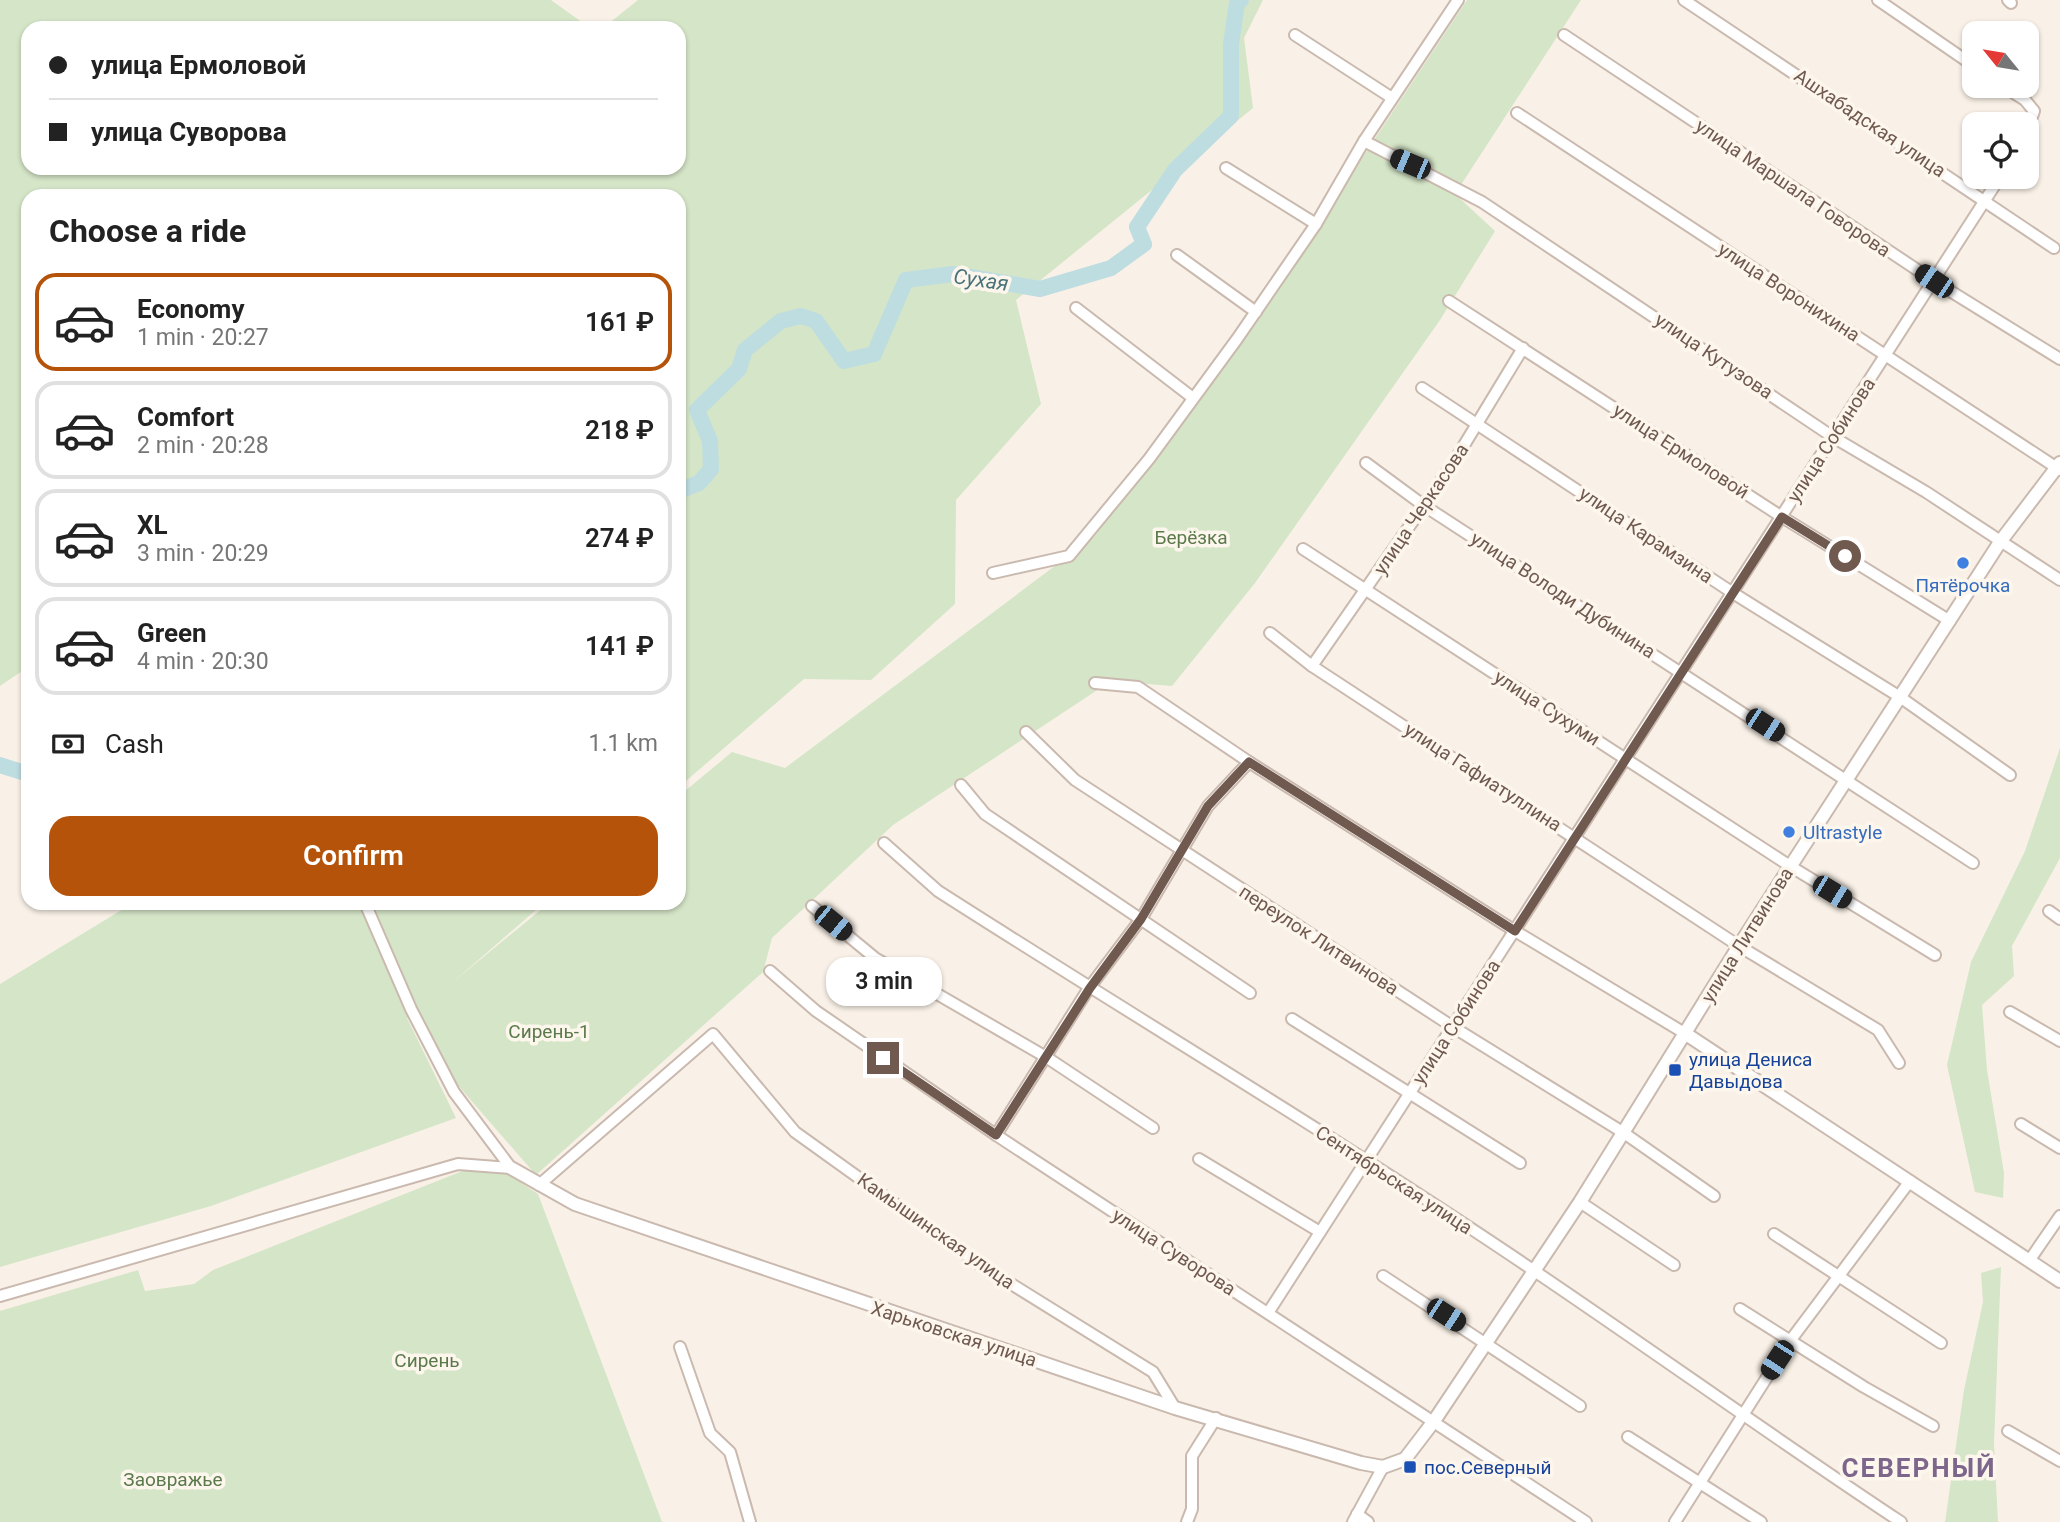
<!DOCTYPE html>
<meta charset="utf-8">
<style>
:root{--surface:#fff;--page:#f2f2f2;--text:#222;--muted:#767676;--line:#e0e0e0;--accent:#b45309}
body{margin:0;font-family:Roboto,sans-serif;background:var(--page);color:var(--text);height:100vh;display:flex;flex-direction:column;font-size:26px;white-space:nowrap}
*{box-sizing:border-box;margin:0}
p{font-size:23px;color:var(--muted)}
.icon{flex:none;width:38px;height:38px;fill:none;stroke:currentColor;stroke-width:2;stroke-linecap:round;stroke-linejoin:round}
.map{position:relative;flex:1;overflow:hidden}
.panel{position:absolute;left:21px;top:189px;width:665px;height:721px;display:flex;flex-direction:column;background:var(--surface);border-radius:21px;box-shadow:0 2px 5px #0004}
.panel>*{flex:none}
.top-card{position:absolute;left:21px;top:21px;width:665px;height:154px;border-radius:21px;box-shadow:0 2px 5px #0004;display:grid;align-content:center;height:154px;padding:0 28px;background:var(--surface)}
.needle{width:46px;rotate:300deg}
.buttons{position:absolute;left:1962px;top:21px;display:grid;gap:14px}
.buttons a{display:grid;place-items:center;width:77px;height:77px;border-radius:14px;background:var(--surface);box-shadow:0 2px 5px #0004;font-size:35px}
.end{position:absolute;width:32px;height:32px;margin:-16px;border:9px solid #70594f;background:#fff;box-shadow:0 0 0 4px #fff}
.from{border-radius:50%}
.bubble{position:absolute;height:49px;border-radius:21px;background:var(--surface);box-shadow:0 2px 5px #0004;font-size:23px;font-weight:600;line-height:49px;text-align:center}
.car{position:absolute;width:21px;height:42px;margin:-21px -10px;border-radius:9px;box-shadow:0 0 5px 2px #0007;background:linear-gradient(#222 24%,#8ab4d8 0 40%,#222 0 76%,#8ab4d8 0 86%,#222 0)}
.top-card b{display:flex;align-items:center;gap:24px;height:66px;font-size:26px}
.top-card b+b{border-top:2px solid var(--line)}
.top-card i{width:18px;height:18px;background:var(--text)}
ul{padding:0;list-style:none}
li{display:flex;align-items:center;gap:21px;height:98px;margin:0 14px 10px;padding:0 14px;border:4px solid var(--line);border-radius:21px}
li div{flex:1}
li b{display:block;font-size:26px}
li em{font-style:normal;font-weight:600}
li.selected{border-color:var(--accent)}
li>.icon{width:63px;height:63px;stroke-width:1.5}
h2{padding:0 28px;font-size:32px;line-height:84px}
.pay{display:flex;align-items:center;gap:18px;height:77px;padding:0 28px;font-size:26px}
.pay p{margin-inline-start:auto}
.action{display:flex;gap:14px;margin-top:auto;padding:14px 28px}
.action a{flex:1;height:80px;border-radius:21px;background:var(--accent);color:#fff;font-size:28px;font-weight:600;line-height:80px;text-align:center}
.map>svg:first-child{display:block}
.green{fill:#d5e5c7}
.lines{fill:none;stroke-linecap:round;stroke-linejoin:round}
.river{stroke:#bedde1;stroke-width:16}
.minor-casing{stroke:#cab9ae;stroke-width:14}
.tertiary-casing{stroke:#cab9ae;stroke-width:16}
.minor{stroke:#fff;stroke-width:10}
.tertiary{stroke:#fff;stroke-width:12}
.route{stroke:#70594f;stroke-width:9}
.shop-dot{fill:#3f7fe0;stroke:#fdf6ed;stroke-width:2.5}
.transit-dot{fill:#1a4fb4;stroke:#fdf6ed;stroke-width:2.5}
.labels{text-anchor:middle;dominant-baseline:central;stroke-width:7;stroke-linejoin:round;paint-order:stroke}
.street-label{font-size:19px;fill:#70594f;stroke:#fdf6ed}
.park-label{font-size:19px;fill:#5b7a4b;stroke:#fdf6ed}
.shop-label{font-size:19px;fill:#366cbe;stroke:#fdf6ed}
.transit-label{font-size:19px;fill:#164399;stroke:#fdf6ed;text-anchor:start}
.water-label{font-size:21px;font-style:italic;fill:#48737a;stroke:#fdf6ed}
.district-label{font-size:26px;font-weight:bold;letter-spacing:2px;fill:#7d668c;stroke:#fdf6ed}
</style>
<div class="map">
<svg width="2060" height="1522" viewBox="0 0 2060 1522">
<rect width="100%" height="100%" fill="#f9f1e7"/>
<g class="green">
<path d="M0,0H551L590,28H28V168H679V28H603L638,0H1263L1244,38L1253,108L1016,300L1041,404L956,500L955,604L871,680L804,679L679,787V196H28V667L0,686Z"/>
<path d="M1467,0H1581L1455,194L1495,231L1440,320L1255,583L1172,686L1111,681L893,825L772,938L763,972L536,1175L455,1082L415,1013L407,1018L456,1118L211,1206L0,1267V984L133,903H544L453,982L549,903H679V796L732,752L785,768L1095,536L1299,253Z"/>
<path d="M2060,748V858L2012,946L2014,976L1982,1005L1987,1070L2004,1173L2003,1198L1975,1192L1947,1065L1971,962L2025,851Z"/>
<path d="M465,1170L508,1174L538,1194L662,1522H0V1311L138,1270L145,1291L194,1284L213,1270Z"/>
<path d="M2001,1267L1994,1444L1998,1522H1945L1964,1390L1983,1302L1981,1273Z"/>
</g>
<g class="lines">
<g class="river">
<path d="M679,491L699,483L711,469L710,441L697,410L739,369L745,350L781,321L801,316L816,321L844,361L874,354L906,280L953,274L1040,289L1111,268L1144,244L1137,227L1175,170L1231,116V44L1237,3L1241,0"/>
<path d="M0,765L28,774"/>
</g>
<defs>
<g id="minor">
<path d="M1684,0L2054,248"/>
<path d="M1878,0L1974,66"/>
<path d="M2008,0L2011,3"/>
<path d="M1295,35L1392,98"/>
<path d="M1564,35L1934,281L2060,359"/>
<path d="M2003,86L2025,100L2034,111L2026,133"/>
<path d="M1517,113L2060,470"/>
<path d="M1364,141L1482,202L1833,437L1926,492L2060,580"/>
<path d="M1226,168L1316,224"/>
<path d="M1177,255L1256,312"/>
<path d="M1449,301L1782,517L1950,621"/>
<path d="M1076,308L1193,398"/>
<path d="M1422,388L1733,593L1900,697L2010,775"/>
<path d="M1366,463L1423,505L1973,863"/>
<path d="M1303,549L1790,866L1935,955"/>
<path d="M993,573L1069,556L1149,459L1237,339L1316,224L1364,141L1458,0"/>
<path d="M1270,633L1312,666L1739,946L1878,1030L1899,1063"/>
<path d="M1312,666L1452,465L1523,348"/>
<path d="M1095,683L1138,687L1249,762L1515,931L1686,1034"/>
<path d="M1026,732L1075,780L1453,1027L1624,1133L1714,1196"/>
<path d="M961,785L985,814L1250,993"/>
<path d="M884,843L938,891C1136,1018 1338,1138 1533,1270C1656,1353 1777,1440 1901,1522"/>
<path d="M365,903L411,1009L454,1092L511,1168"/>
<path d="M812,906L875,958L1046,1057L1153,1128"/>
<path d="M2049,911L2060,919"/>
<path d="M770,971L816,1011L996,1135L1586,1522"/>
<path d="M2010,1012L2060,1041"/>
<path d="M1292,1019L1520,1163"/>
<path d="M2021,1124L2060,1148"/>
<path d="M996,1135L1089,988L1141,919L1208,806L1249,762"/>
<path d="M1199,1159L1320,1232"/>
<path d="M539,1185L713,1034L795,1132L979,1264L1153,1372L1175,1408"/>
<path d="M1580,1202L1674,1265"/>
<path d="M1774,1234L1941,1343"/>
<path d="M2029,1261L2060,1216"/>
<path d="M1383,1276L1580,1406"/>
<path d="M0,1296L458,1164L511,1168"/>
<path d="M1740,1309L1864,1387L1933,1426"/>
<path d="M1268,1313L2000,177"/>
<path d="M680,1347L710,1433L730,1452L750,1522"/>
<path d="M2008,1431L2060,1461"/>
<path d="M1628,1437L1761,1522"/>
<path d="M1357,1514L1368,1522"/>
<path d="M1187,1522L1192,1509V1456L1216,1418"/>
<path d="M1353,1522L1383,1467"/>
<path d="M1675,1522L1790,1341L1910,1181"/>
</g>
<g id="tertiary">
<path d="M1686,1034L2060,1281"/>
<path d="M511,1168L575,1204L1175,1408L1361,1463L1383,1467L1405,1459L1434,1421L1580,1202L1739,946L2000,542L2060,463"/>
</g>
</defs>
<use href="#minor" class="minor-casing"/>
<use href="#tertiary" class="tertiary-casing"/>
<use href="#minor" class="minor"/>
<use href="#tertiary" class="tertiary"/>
</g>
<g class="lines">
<path class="route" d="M883,1058L996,1135L1090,988L1141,919L1208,806L1249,762L1515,931L1782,517L1845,556"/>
</g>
<g class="shop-dot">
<circle cx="1963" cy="563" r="7"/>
<circle cx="1789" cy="832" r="7"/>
</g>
<g class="transit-dot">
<rect x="1668" y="1063" width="14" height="14" rx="3.5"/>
<rect x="1403" y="1460" width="14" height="14" rx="3.5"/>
</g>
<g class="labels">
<g class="street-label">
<text transform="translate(1870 123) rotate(34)">Ашхабадская улица</text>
<text transform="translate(1793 188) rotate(34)">улица Маршала Говорова</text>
<text transform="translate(1789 292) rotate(33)">улица Воронихина</text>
<text transform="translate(1714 356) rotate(34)">улица Кутузова</text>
<text transform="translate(1831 440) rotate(-57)">улица Собинова</text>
<text transform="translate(1681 451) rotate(33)">улица Ермоловой</text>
<text transform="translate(1421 509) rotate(-56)">улица Черкасова</text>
<text transform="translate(1646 535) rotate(34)">улица Карамзина</text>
<text transform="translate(1563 595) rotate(33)">улица Володи Дубинина</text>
<text transform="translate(1547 708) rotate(33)">улица Сухуми</text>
<text transform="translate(1483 777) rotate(33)">улица Гафиатуллина</text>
<text transform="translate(1747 935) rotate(-58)">улица Литвинова</text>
<text transform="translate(1319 940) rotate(33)">переулок Литвинова</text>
<text transform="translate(1456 1022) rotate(-57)">улица Собинова</text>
<text transform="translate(1394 1180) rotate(33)">Сентябрьская улица</text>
<text transform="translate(936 1231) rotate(35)">Камышинская улица</text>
<text transform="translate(1174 1252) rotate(33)">улица Суворова</text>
<text transform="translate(954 1334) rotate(18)">Харьковская улица</text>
</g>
<g class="park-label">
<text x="1191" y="537">Берёзка</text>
<text x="549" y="1031">Сирень-1</text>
<text x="427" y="1360">Сирень</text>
<text x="173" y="1479">Заовражье</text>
</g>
<g class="shop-label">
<text x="1963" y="585">Пятёрочка</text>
<text x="1803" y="832" text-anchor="start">Ultrastyle</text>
</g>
<g class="transit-label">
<text x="1689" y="1059">улица Дениса<tspan x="1689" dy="22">Давыдова</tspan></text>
<text x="1424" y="1467">пос.Северный</text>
</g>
<g class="water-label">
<text transform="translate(981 280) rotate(8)">Сухая</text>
</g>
<g class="district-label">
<text x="1919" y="1468">СЕВЕРНЫЙ</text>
</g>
</g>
</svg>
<div class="buttons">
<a><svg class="needle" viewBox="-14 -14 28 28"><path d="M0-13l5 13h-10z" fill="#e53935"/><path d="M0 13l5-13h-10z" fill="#767676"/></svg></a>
<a><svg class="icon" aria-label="locate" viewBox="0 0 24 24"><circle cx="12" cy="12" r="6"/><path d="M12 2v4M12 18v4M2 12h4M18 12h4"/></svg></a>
</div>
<i class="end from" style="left:1845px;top:556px"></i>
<i class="end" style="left:883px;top:1058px"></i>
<div class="bubble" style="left:826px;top:957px;width:116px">3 min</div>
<i class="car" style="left:1410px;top:164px;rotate:293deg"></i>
<i class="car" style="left:1934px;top:281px;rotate:304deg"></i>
<i class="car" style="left:1765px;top:725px;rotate:123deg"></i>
<i class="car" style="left:1832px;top:892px;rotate:121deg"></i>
<i class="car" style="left:833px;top:923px;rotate:129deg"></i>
<i class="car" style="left:1446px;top:1315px;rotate:123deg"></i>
<i class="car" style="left:1777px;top:1360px;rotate:213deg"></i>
<div class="top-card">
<b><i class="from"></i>улица Ермоловой</b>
<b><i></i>улица Суворова</b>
</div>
<section class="panel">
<h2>Choose a ride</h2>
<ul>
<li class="selected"><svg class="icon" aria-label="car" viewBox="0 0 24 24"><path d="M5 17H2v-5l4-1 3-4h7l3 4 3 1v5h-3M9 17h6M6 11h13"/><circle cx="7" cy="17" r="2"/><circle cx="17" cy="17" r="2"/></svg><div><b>Economy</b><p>1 min · 20:27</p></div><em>161 ₽</em></li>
<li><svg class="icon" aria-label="car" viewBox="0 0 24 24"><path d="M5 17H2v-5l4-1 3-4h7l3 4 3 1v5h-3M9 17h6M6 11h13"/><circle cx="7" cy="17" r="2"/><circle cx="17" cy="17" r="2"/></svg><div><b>Comfort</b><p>2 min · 20:28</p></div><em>218 ₽</em></li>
<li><svg class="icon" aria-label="car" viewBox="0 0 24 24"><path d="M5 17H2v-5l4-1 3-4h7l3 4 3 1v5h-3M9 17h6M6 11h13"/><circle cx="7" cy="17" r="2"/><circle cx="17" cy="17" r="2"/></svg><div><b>XL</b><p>3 min · 20:29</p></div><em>274 ₽</em></li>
<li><svg class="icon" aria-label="car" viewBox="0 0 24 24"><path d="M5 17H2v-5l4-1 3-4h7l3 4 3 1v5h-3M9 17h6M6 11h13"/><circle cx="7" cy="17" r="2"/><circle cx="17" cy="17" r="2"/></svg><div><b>Green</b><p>4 min · 20:30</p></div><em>141 ₽</em></li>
</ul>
<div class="pay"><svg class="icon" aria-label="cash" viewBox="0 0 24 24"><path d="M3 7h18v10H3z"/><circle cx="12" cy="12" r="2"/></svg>Cash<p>1.1 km</p></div>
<div class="action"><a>Confirm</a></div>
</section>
</div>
